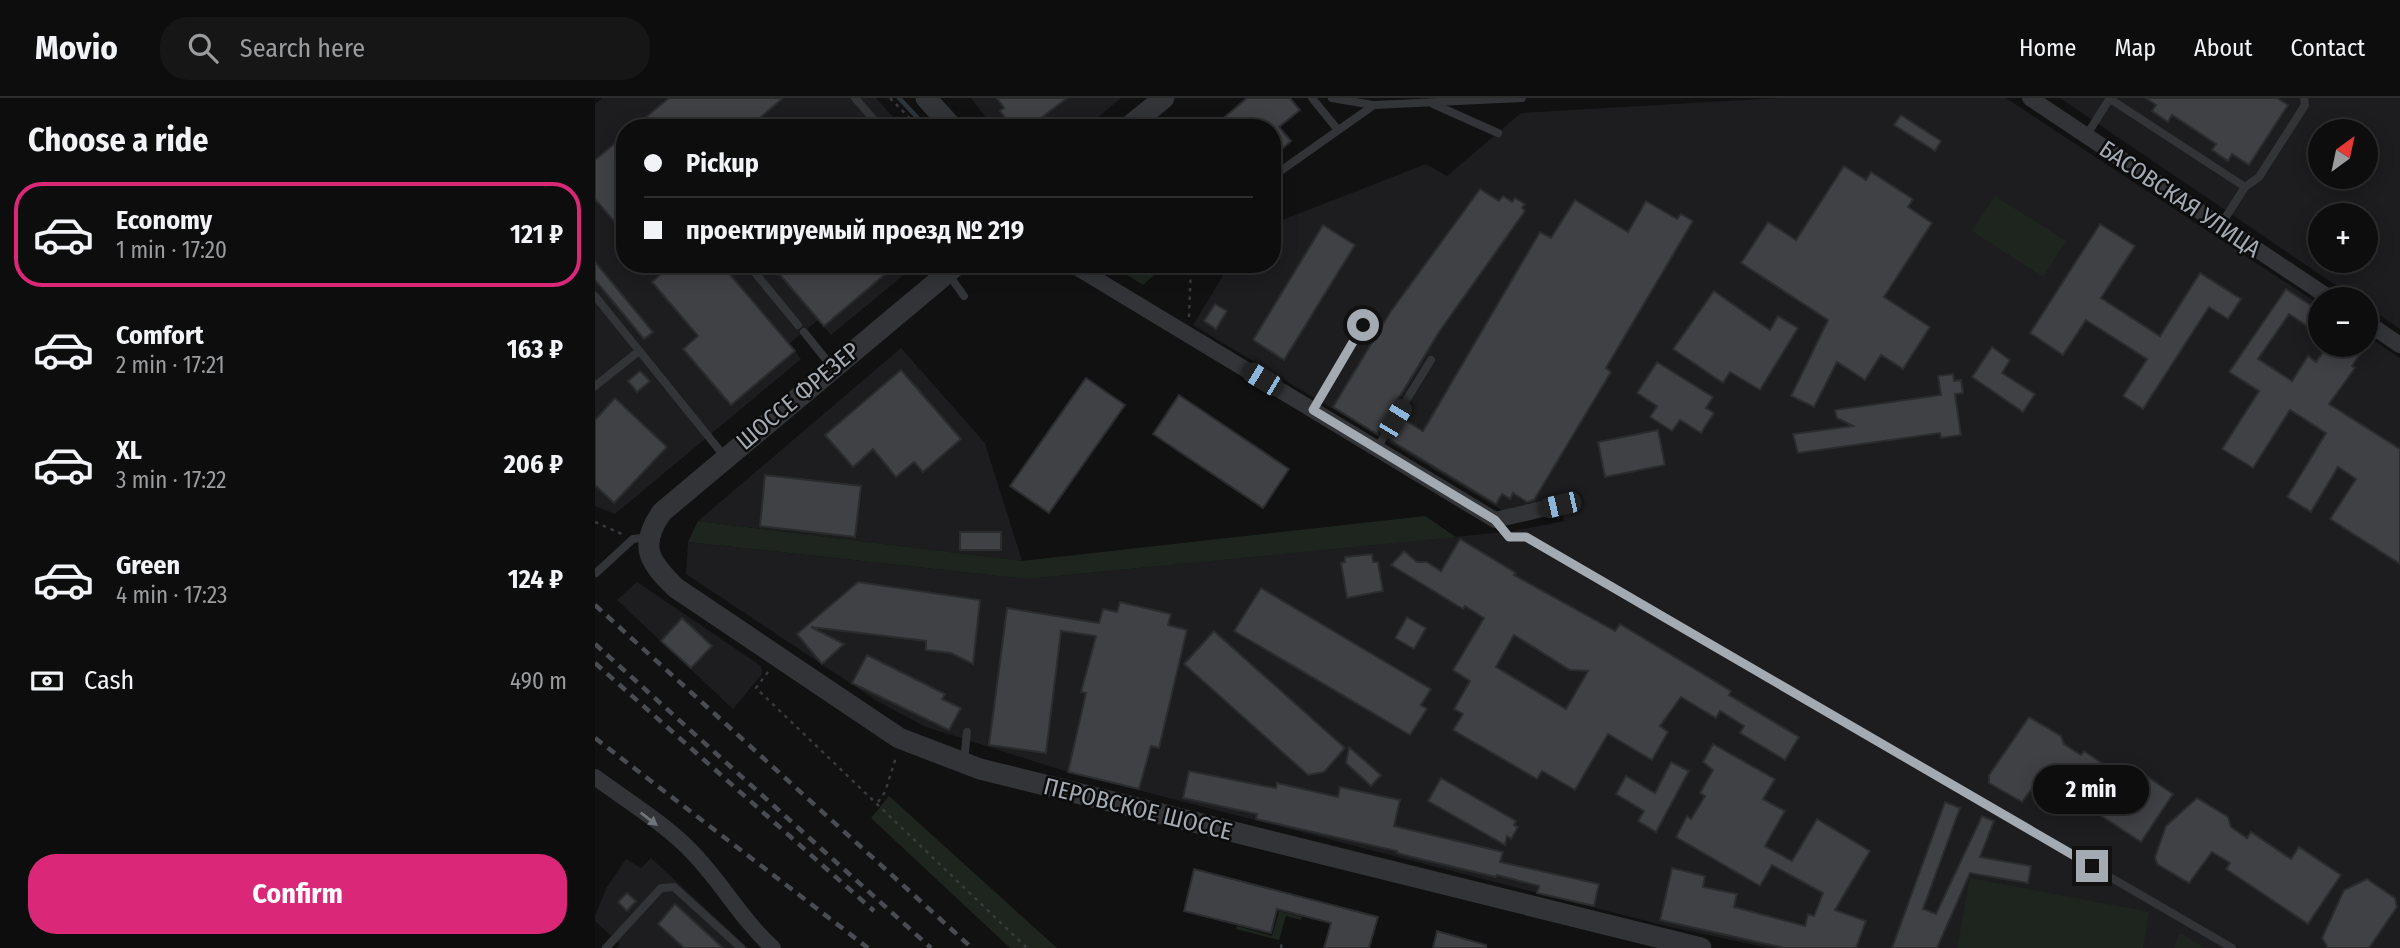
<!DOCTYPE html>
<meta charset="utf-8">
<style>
:root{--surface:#0d0d0e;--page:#161617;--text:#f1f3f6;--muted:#9a9c9e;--line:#2d2d2e;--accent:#db2777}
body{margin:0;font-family:"Fira Sans Condensed",sans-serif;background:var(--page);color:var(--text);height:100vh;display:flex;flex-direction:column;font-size:26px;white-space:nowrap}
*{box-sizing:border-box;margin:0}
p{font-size:23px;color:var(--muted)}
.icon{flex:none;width:38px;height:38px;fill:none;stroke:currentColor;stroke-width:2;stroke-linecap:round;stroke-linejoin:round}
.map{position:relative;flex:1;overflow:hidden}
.sheet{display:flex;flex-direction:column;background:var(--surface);width:595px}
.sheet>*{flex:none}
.guide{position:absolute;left:21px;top:21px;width:665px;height:154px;border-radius:28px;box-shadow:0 4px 18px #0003,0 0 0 2px var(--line);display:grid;align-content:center;height:154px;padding:0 28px;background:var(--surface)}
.needle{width:46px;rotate:33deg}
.buttons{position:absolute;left:1713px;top:21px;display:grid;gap:14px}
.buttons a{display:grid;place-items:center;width:70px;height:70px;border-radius:50%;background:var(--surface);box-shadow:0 4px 18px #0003,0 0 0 2px var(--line);font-size:35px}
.end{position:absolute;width:32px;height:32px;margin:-16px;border:9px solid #a3aab2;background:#111;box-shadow:0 0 0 4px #111}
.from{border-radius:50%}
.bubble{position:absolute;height:49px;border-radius:24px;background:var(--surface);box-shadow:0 4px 18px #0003,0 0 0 2px var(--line);font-size:23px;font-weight:700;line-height:49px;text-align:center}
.car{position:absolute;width:21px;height:42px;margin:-21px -10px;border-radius:9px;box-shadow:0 0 5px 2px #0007;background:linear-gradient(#222 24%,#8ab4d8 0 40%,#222 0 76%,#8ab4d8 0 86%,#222 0)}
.guide b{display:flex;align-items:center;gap:24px;height:66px;font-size:26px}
.guide b+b{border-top:2px solid var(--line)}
.guide i{width:18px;height:18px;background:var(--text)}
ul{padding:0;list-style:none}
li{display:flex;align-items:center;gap:21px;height:105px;margin:0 14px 10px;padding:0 14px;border:4px solid transparent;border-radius:28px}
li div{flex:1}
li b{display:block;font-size:26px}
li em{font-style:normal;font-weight:700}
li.active{border-color:var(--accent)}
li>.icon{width:63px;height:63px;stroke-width:1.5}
h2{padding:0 28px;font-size:32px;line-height:84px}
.pay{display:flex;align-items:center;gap:18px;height:77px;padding:0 28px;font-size:26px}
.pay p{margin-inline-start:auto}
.button{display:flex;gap:14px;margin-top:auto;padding:14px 28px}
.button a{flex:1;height:80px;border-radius:28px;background:var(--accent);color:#fff;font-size:28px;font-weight:700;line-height:80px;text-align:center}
header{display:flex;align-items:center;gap:42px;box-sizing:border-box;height:98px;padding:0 35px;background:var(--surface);border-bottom:2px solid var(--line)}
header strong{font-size:33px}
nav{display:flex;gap:38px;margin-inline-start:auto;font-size:24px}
.search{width:490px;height:63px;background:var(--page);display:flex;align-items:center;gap:18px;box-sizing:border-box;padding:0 24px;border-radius:28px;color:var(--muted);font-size:26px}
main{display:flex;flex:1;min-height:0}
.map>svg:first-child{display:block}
.built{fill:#1d1d1f;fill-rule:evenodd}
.green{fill:#1e251e}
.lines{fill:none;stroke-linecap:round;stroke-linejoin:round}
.stream{stroke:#2b353a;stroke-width:4.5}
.building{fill:#404145;stroke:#2b2c2e;stroke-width:2;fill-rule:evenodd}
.path{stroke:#383b3e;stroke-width:2.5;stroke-dasharray:3.5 5;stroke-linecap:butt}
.service{stroke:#323437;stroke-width:8}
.minor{stroke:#323437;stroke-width:16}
.tertiary{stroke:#323437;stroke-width:21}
.rail{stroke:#494c50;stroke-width:4.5;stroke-dasharray:9 7;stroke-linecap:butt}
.oneway{fill:#70757b}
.route{stroke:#a3aab2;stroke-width:9}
.labels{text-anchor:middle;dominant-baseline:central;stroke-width:5;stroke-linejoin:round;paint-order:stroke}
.street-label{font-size:24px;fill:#a3aab2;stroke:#0c0c0d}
</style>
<header>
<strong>Movio</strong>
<div class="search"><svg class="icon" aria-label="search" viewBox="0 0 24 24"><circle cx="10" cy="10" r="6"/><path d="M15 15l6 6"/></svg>Search here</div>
<nav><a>Home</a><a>Map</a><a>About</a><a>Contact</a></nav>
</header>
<main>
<section class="sheet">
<h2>Choose a ride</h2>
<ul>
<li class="active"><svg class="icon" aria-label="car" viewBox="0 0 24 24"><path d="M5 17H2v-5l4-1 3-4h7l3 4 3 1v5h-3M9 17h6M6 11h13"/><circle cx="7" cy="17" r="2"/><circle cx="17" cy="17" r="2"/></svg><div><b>Economy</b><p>1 min · 17:20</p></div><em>121 ₽</em></li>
<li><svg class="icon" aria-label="car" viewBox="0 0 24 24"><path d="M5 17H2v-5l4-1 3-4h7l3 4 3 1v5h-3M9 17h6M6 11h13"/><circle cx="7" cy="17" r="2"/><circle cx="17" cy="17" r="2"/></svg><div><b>Comfort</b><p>2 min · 17:21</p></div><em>163 ₽</em></li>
<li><svg class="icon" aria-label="car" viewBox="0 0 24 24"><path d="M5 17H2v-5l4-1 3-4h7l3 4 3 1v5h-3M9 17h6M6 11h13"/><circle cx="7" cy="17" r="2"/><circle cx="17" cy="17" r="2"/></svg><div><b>XL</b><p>3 min · 17:22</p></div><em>206 ₽</em></li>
<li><svg class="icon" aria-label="car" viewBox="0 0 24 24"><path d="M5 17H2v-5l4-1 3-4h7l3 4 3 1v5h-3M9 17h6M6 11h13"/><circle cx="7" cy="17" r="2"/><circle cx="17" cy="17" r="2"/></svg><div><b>Green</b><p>4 min · 17:23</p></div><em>124 ₽</em></li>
</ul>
<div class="pay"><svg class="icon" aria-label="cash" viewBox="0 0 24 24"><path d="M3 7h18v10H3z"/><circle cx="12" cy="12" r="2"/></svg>Cash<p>490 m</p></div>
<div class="button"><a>Confirm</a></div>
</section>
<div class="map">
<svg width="1805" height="850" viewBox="0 0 1805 850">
<rect width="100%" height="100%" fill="#111112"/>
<g class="built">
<path d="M7,0H281L308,30H30V166H322L236,237L223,222L194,246L206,261L20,416L0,408V6Z"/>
<path d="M376,0H526L490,30H399Z"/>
<path d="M1184,0H1411L1725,207L1726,247H1771V237L1805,260V850H1173L1067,827L473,674L331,629L282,603L91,476L93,444L432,481L919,433L969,423L965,407L908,413L598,227L635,166H677V126L831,66L852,78L926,15Z"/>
<path d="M1465,0H1805V231L1771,208V201H1761ZM1726,33H1771V79H1726ZM1726,117H1771V163H1726Z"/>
<path d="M306,250L390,345L427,463L103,423Z"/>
<path d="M42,484L166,568L167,576L138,611L22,502Z"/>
<path d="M56,760L153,850H22L25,846L0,823V818L12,789L31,761L46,770Z"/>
</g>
<g class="green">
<path d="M1400,98L1471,143L1448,179L1377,133Z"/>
<path d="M515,166H571L548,187Z"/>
<path d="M830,418L861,439L432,481L93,444L103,423L427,463Z"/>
<path d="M294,698L462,850H415L276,720Z"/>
<path d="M1375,780L1554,814L1548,850H1362Z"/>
<path d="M684,813L707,819L706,822L691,818L684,842L641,831L642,828L677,838Z"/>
<path d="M1585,835L1610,850H1579Z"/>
</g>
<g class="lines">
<path class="stream" d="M304,0L332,30"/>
</g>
<g class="building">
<path d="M74,0H188L153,30H38Z"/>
<path d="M402,0H472L433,30H418L405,13L409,10Z"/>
<path d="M652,0H695L705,12L684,29L696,43L677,60V30H617Z"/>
<path d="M1551,0H1682L1693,7L1654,67L1637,56L1633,63L1617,52L1621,46L1577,17L1573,24L1557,13L1561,7Z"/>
<path d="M1306,17L1346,43L1340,53L1299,27Z"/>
<path d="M30,37V136L0,101V62Z"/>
<path d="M1249,68L1271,82L1276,74L1318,101L1313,109L1337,125L1289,199L1335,229L1308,271L1286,257L1270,282L1242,264L1219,309L1196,298L1233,222L1146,165L1173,124L1201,142Z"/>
<path d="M885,91L904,103L908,98L917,104L920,100L930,106L927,110L930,113L844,234L782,336L738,309L796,213Z"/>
<path d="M980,102L1033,134L1051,103L1082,121L1086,116L1098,123L1011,270L1016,274L939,402L932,404L918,395L915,401L907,396L901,406L795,342L808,321L828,333L945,134L956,140Z"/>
<path d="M1505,126L1540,148L1506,200L1565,238L1605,175L1646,201L1633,221L1614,209L1548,311L1528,298L1552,261L1491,222L1468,257L1435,235Z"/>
<path d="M728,127L760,147L689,262L658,242Z"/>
<path d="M0,164L58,234L49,241L0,182Z"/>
<path d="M58,166H126L200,253L136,307L88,251L103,238L57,184L66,176Z"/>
<path d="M186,166H302L229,228L180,171Z"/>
<path d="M1691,191L1726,214V231L1716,225L1714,229L1694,216L1663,261L1697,283L1713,258L1721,264L1733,247H1758L1767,253L1757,268L1760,270L1734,306L1805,351V466L1735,421L1761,381L1743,369L1716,414L1692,399L1731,335L1695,312L1658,370L1627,351L1664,293L1634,274Z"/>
<path d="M1119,193L1175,232L1183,218L1203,230L1165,292L1135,274L1128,285L1078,251Z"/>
<path d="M620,206L632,213L621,231L609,223Z"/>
<path d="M1397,249L1415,262L1407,275L1440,296L1428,314L1377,279Z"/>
<path d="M1062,264L1118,299L1111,310L1119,315L1106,335L1085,322L1077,333L1055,319L1062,308L1042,295Z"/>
<path d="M306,272L366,341L328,374L319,364L301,379L278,351L258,369L230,337Z"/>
<path d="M45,273L55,283L42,294L33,283Z"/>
<path d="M1358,276L1359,283L1366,282L1368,295L1360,296L1366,337L1346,340L1345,335L1203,355L1198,336L1258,328L1242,320L1240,312L1346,297L1343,278Z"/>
<path d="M491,280L530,307L454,415L415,388Z"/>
<path d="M584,297L694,371L668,410L558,336Z"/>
<path d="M20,300L72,349L19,405L0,387V322Z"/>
<path d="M1063,332L1070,367L1010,379L1003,344Z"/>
<path d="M170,377L266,388L260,439L165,428Z"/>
<rect x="365" y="434" width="41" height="18"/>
<path d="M865,441L921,475L919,477L1020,533L1025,526L1136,593L1134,597L1204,639L1190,662L1145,635L1149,628L1125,613L1121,620L1086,599L1065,628L1073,634L1057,662L1013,636L980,692L947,673L942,681L858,632L868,616L859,611L875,583L858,572L889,520L870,508L868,511L796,467L809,453L822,464H832L846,473ZM919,537L975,572L993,573L971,611L901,569Z"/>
<path d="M777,456L778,464H783L788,493L752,500L746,465L750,464V459Z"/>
<path d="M263,484L385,502L378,566L356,555L331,552V543L216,529L249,546L227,566L202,536Z"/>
<path d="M666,490L836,591L826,607L832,611L815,637L639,533Z"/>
<path d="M525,504L576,516L573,527L592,532L564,650L556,648L544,691L473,674L491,595L486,594L501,538L466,533L451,655L394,647L412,510L504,525L508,511L522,514Z"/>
<path d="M812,519L831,530L819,551L800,540Z"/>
<path d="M87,520L117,548L96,570L66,543Z"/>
<path d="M619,533L750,650L729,674L713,677L589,566Z"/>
<path d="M272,557L350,596L347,601L366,610L354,632L257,585Z"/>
<path d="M1434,619L1466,638L1469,646L1486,657L1489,653L1529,680L1537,668L1578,696L1546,744L1464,690L1468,684L1450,673L1427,704L1394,685V677Z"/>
<path d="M1118,646L1180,681L1168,701L1190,713L1170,748L1197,763L1222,721L1275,753L1240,812L1271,823L1261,850H1189L1065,822L1077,770L1110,778L1108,789L1142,796L1139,809L1210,828L1213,816L1219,818L1228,795L1177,767L1165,788L1081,739L1092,718L1096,721L1110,698L1105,695L1118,672L1108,664Z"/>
<path d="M754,649L786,677L776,688L751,665Z"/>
<path d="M1076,664L1094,673L1061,734L1043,723L1049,713L1021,696L1031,678L1060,695Z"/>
<path d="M594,673L669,688L681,690L682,685L743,699L745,689L805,702L799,728L908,754L905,764L1004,786L999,808L942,795L944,788L902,777L901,779L817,759L802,755V753L661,721L662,716L588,700Z"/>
<path d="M846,680L921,723L919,727L923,729L916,741L912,738L910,747L833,703Z"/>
<path d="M1602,700L1633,719L1636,729L1652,740L1656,734L1696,761L1704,749L1746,777L1713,826L1631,771L1635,765L1617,754L1594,785L1562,766L1560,759L1571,728Z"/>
<path d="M1350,704L1365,710L1328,811L1341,816L1387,718L1399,723L1385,759L1436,768L1433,785L1375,775L1342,850H1297Z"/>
<path d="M599,771L783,819L774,850H729L736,825L682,811L676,835L589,813Z"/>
<path d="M1772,781L1800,800L1802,809L1774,850H1733L1727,840L1749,792Z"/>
<path d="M32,795L41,803L32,813L23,804Z"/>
<path d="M80,806L128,850H89L63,826Z"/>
<path d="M842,833L891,847V850H838Z"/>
</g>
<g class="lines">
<g class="path">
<path d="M295,0L324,30"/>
<path d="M594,219L596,166"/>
<path d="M0,424L29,437"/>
<path d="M173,574L161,590L432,850"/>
<path d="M283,704L290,694L301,659"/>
<path d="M686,850L687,844"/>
</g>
<g class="service">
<path d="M260,0L286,30"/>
<path d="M717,0L743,32"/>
<path d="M737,0L778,7"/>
<path d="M1515,1L1650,89"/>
<path d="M838,6L903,35"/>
<path d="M1491,38L1515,0"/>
<path d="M677,79L779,7L927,0"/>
<path d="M1625,128L1650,89L1664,79L1710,7L1709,0"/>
<path d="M161,166L156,170L203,227"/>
<path d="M354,177L369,198"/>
<path d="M0,198L130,359"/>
<path d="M209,234L237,269"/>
<path d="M0,288L44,253"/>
<path d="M717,312L768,227"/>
<path d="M782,350L836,262"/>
<path d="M901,423L914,439H931L1637,850"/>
<path d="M1,475L38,441L54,439"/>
<path d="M369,663L372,634"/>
<path d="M11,850L66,790L79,789L146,850"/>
</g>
<g class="minor">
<path d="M1435,0L1736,201"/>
<path d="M476,166L900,422L965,407"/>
<path d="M1771,224L1805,247"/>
<path d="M0,679C32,703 71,726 98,755C127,785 147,822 178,850"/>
</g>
<g class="tertiary">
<path d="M331,0L358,30"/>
<path d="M532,30L569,0"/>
<path d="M363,166L67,414C43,448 54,464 81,490L304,640L385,671L1106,850"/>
</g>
<g class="rail">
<path d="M0,507L377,850"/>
<path d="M0,546L336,850"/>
<path d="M0,565L279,813"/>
<path d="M0,640L273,850"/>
</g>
</g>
<defs><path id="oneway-solid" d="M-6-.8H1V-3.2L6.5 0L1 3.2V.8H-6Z" transform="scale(1.75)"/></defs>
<use class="oneway" href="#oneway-solid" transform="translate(54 721) rotate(38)"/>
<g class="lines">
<path class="route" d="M768,227L718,312L900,422L914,439H931L1497,768"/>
</g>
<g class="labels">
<g class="street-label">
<text transform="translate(1585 101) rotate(34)">БАСОВСКАЯ УЛИЦА</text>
<text transform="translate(203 298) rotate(-40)">ШОССЕ ФРЕЗЕР</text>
<text transform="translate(543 711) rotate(14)">ПЕРОВСКОЕ ШОССЕ</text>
</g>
</g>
</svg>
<div class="buttons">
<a><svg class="needle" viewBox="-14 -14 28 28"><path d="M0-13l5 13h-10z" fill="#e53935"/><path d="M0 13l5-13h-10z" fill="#9a9c9e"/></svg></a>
<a>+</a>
<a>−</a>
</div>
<i class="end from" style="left:768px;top:227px"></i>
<i class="end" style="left:1497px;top:768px"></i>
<div class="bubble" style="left:1438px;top:667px;width:116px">2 min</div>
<i class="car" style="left:667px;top:281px;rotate:301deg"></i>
<i class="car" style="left:800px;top:321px;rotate:31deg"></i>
<i class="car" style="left:965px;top:407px;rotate:257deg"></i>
<div class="guide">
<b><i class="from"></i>Pickup</b>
<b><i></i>проектируемый проезд № 219</b>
</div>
</div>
</main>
